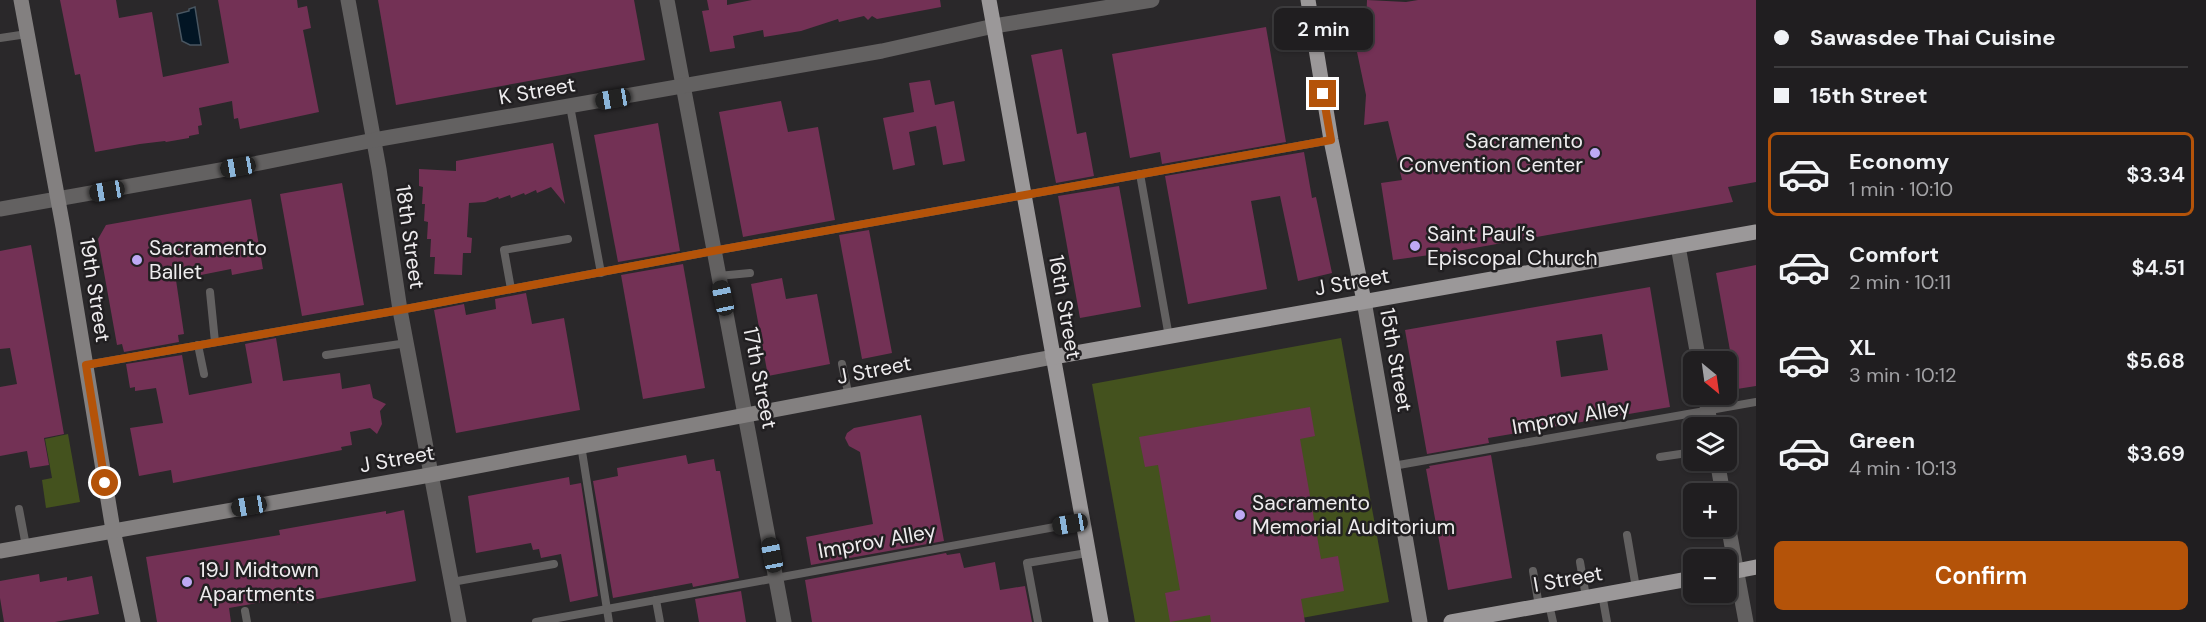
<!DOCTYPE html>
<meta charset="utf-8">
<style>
:root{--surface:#201e20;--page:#282729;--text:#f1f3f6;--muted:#a2a2a5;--line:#3d3c3e;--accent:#b45309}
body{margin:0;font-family:"DM Sans",sans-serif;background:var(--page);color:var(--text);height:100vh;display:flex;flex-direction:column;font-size:22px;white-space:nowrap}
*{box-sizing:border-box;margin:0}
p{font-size:20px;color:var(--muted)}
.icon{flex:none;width:33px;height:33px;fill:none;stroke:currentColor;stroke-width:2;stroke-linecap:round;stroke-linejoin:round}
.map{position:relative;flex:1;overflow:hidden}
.side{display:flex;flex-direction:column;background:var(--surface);width:450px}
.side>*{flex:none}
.banner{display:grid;align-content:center;height:132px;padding:0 18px;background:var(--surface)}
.needle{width:39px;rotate:151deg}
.buttons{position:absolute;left:1683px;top:351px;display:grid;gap:12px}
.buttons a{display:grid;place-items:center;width:54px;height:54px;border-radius:9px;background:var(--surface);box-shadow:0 2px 4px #0004,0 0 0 2px var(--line);font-size:30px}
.end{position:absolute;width:27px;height:27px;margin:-14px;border:8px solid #b45309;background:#fff;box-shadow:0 0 0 3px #fff}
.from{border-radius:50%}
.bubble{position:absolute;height:42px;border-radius:9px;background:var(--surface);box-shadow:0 2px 4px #0004,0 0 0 2px var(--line);font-size:20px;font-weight:600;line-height:42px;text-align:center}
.car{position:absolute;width:18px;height:36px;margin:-18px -9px;border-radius:8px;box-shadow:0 0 4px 2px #0007;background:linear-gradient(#222 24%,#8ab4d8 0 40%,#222 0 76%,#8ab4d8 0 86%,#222 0)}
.banner b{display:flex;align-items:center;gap:21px;height:57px;font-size:22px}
.banner b+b{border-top:2px solid var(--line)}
.banner i{width:15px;height:15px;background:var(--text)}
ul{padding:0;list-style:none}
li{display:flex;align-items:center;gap:18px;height:84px;margin:0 12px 9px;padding:0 6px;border:3px solid transparent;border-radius:9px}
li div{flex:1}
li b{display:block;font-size:22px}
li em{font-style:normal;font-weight:600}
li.on{border-color:var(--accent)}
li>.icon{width:54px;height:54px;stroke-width:1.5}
.action{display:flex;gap:12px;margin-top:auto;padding:12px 18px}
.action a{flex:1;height:69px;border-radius:9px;background:var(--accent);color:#fff;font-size:24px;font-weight:600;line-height:69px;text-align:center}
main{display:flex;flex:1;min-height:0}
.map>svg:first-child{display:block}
.green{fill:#44521e}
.water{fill:#021524;stroke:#495661;stroke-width:1.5}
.building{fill:#733155;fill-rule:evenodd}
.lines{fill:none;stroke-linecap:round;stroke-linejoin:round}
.service{stroke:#636161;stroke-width:8}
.minor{stroke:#636161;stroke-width:15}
.secondary{stroke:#838080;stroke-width:15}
.primary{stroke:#9b9899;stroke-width:15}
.route{stroke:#b45309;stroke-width:8}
.poi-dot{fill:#bea9f4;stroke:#211f21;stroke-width:2}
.labels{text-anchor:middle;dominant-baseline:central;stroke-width:5;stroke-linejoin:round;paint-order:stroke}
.street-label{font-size:21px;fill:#eeecee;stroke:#211f21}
.poi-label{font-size:21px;fill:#eeecee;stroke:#211f21;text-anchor:start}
</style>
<main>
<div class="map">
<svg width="1756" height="622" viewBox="0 0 1756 622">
<rect width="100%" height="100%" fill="#2a282a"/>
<g class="green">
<path d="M1341,338L1389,602L1280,622H1135L1092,384Z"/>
<path d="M68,434L80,502L46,508L42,480L52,478L45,439Z"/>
</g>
<path class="water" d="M195,7L201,45H190L182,41L177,14L189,11V9Z"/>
<g class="building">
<path d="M60,0H116L119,18L152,12L163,77L229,63L218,0H297L298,8L307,6L311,28L303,30L319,112L240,129L238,118L234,119L232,101L199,108L202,125L198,126L199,134L189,136V138L166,142L165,141L140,144L95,152L80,74L75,75Z"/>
<path d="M378,0H634L645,60L396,105Z"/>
<path d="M707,0H727V5L752,0H940L941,7L877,19L872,16L868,20L864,16L839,22L838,19L801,31L764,37L763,30L733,36L735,48L710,52L702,11L709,10Z"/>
<path d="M1367,0L1406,2L1418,0H1756V182L1728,187L1733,202L1452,252L1393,260L1381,183L1402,180L1388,121L1364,125L1366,95L1357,52L1365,51Z"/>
<path d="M1266,27L1286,142L1162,164L1160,152L1130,158L1112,54Z"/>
<path d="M1062,49L1077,134L1086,132L1094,176L1056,183L1031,55Z"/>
<path d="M930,80L935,105L954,101L965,161L943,165L936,126L909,132L915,165L893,170L883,118L914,112L909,83Z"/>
<path d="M781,101L788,132L818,127L835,220L743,237L719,112Z"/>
<path d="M658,123L680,251L618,262L594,135Z"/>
<path d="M553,143L565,204L551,187L537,193L536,190L525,195L524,193L511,198L510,195L499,199L498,197L485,202L469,203L467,237L472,238L471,253H463L462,275L434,274L435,257H430L431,239H427L428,222L424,221L425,204H422L423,187L419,186V169L456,171V161Z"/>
<path d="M1304,152L1312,198L1316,197L1332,273L1298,281L1280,196L1251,201L1267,289L1188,304L1165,176Z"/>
<path d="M342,183L364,305L302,316L280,194Z"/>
<path d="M1119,186L1141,307L1080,318L1058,196Z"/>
<path d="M251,199L263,269L232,275L231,269L176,280L184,334L178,335L179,342L124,352L122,344L117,345L98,239L106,225Z"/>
<path d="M869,230L892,353L862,359L839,235Z"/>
<path d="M31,245L64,434L44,438L49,465L30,468L27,451L0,456V387L17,384L10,348L0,349V251Z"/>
<path d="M683,264L705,388L643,399L621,275Z"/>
<path d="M1756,265V386L1737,389L1716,273Z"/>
<path d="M782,278L786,299L817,294L830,364L768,376L751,284Z"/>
<path d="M1650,287L1670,407L1488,438L1489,443L1427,454L1405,330ZM1602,334L1608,370L1561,377L1556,341Z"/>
<path d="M526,293L532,324L564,318L580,410L456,433L434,310L464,304L466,315L496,309L495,299Z"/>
<path d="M276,338L283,381L340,373L342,389L370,384L373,398L386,404L380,411L382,424L377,434L370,428L350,432L352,445L341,447L342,450L173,483L171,470L139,476L130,428L163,423L156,388L135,391V387L130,388L126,364L182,355L189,395L252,383L245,344Z"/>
<path d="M1310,407L1315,436L1300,439L1321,559L1338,556L1344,591L1301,599L1305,622H1211L1210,615L1170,622L1165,593L1180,590L1158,465L1145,467L1139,437Z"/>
<path d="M921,415L944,541L811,565L806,537L873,524L860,452L849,446L845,438L847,433L854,428Z"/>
<path d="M686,455L688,464L714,459L716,471H720L739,578L693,587L692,583L613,598L593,481L618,476L617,468Z"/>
<path d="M1491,455L1512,578L1448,590L1426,469L1430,468L1429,466Z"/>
<path d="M569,477L570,485L581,483L598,596L570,602L561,554L541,558L539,549L533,550L531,543L476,553L468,496Z"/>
<path d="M404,510L416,581L296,603L295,599L290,600V597L229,608L231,622H157L146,557L280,535L279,530L341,519L386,511V514Z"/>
<path d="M946,553L947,555L960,553L964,568L995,562L1000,590L1025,586L1032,622H812L805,580Z"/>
<path d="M39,574L40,582L67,577V581L92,576L99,614L55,622H4L0,598V581Z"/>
<path d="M741,591L746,622H699L695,599Z"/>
</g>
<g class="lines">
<g class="service">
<path d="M0,38L27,34"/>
<path d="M570,106L601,273"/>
<path d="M1140,174L1169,337"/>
<path d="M718,276L750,273"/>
<path d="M511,289L504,250L568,239"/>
<path d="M210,292L215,342"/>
<path d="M198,345L204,374"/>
<path d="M326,355L407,343"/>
<path d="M842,364L849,397"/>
<path d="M86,365L400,310L713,251L1331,140"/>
<path d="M581,445L609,622"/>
<path d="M1660,457L1694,452"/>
<path d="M1393,466L1756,402"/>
<path d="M19,509L26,546"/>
<path d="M1627,535L1636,588"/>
<path d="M1580,562L1586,597"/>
<path d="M1533,571L1539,606"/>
<path d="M452,582L554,564"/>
<path d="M1602,594L1607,622"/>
<path d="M656,600L660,622"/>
<path d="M1549,604L1553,622"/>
<path d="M245,611L247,622"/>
<path d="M536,622L1082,522"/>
<path d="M1038,622L1027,563L1087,553"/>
</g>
<g class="minor">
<path d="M348,0L379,169L400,310L459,622"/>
<path d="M667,0L784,622"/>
<path d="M0,209L259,163L374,140L882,51L994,26L1152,0"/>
<path d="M1678,246L1699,362"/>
<path d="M1705,394L1711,428"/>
<path d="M1717,460L1723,494"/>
<path d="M1726,514L1746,622"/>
</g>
<g class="secondary">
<path d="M21,0L63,227L113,530L133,622"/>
<path d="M1364,301L1420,622"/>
<path d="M0,551L430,475L1053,357"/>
</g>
<g class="primary">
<path d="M989,0L1101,622"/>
<path d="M1308,0L1331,140L1364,301"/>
<path d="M1053,357L1756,232"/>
<path d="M1726,573L1756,567"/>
<path d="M1451,622L1694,578"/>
</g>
</g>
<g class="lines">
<path class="route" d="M105,483L86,365L400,310L713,251L1331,140L1323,94"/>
</g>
<g class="poi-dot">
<circle cx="1595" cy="153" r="6"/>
<circle cx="1415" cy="246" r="6"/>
<circle cx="137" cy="260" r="6"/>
<circle cx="1240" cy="515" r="6"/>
<circle cx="187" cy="582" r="6"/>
</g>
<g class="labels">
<g class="street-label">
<text transform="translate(537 91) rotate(-10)">K Street</text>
<text transform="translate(410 237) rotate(82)">18th Street</text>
<text transform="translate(1352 282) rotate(-10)">J Street</text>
<text transform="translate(95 290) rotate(81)">19th Street</text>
<text transform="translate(1065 307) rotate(80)">16th Street</text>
<text transform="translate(1396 360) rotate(80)">15th Street</text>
<text transform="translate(874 370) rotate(-11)">J Street</text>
<text transform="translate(760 378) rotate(79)">17th Street</text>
<text transform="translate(1571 417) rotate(-10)">Improv Alley</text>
<text transform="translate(397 459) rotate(-10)">J Street</text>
<text transform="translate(877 541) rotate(-10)">Improv Alley</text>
<text transform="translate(1568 579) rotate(-10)">I Street</text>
</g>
<g class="poi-label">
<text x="1583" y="141" text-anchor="end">Sacramento<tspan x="1583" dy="24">Convention Center</tspan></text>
<text x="1427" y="234">Saint Paul’s<tspan x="1427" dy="24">Episcopal Church</tspan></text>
<text x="149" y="248">Sacramento<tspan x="149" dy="24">Ballet</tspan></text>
<text x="1252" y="503">Sacramento<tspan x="1252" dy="24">Memorial Auditorium</tspan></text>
<text x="199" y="570">19J Midtown<tspan x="199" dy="24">Apartments</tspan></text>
</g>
</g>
</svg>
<div class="buttons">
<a><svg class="needle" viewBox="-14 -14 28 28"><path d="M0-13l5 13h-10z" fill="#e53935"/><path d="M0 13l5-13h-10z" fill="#a2a2a5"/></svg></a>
<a><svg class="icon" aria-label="layers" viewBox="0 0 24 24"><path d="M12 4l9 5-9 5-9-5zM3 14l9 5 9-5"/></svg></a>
<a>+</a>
<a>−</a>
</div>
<i class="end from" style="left:105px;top:483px"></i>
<i class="end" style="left:1323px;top:94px"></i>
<div class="bubble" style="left:1274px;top:8px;width:99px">2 min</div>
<i class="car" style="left:613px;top:99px;rotate:260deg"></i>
<i class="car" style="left:238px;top:167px;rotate:260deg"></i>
<i class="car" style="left:107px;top:191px;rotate:260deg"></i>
<i class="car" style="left:723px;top:298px;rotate:348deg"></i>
<i class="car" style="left:249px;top:506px;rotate:260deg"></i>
<i class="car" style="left:1070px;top:524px;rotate:260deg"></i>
<i class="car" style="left:772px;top:555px;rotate:349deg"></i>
</div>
<section class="side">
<div class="banner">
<b><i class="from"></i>Sawasdee Thai Cuisine</b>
<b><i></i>15th Street</b>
</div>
<ul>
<li class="on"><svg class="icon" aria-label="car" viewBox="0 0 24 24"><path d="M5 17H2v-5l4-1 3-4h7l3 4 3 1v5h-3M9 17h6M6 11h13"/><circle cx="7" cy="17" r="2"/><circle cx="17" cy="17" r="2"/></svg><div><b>Economy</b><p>1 min · 10:10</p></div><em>$3.34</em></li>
<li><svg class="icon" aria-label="car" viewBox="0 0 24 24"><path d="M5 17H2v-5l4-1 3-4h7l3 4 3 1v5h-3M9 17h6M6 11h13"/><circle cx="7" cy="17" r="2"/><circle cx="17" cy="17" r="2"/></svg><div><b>Comfort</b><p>2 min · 10:11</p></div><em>$4.51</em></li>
<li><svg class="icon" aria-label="car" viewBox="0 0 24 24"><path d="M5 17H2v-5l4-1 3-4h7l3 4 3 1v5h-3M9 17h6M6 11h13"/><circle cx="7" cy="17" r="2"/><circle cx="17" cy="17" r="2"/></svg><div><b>XL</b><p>3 min · 10:12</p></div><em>$5.68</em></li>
<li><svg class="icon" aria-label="car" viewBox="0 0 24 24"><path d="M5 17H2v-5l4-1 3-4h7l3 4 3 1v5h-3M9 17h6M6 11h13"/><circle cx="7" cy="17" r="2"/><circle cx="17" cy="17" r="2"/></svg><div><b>Green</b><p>4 min · 10:13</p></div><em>$3.69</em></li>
</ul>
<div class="action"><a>Confirm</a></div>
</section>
</main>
